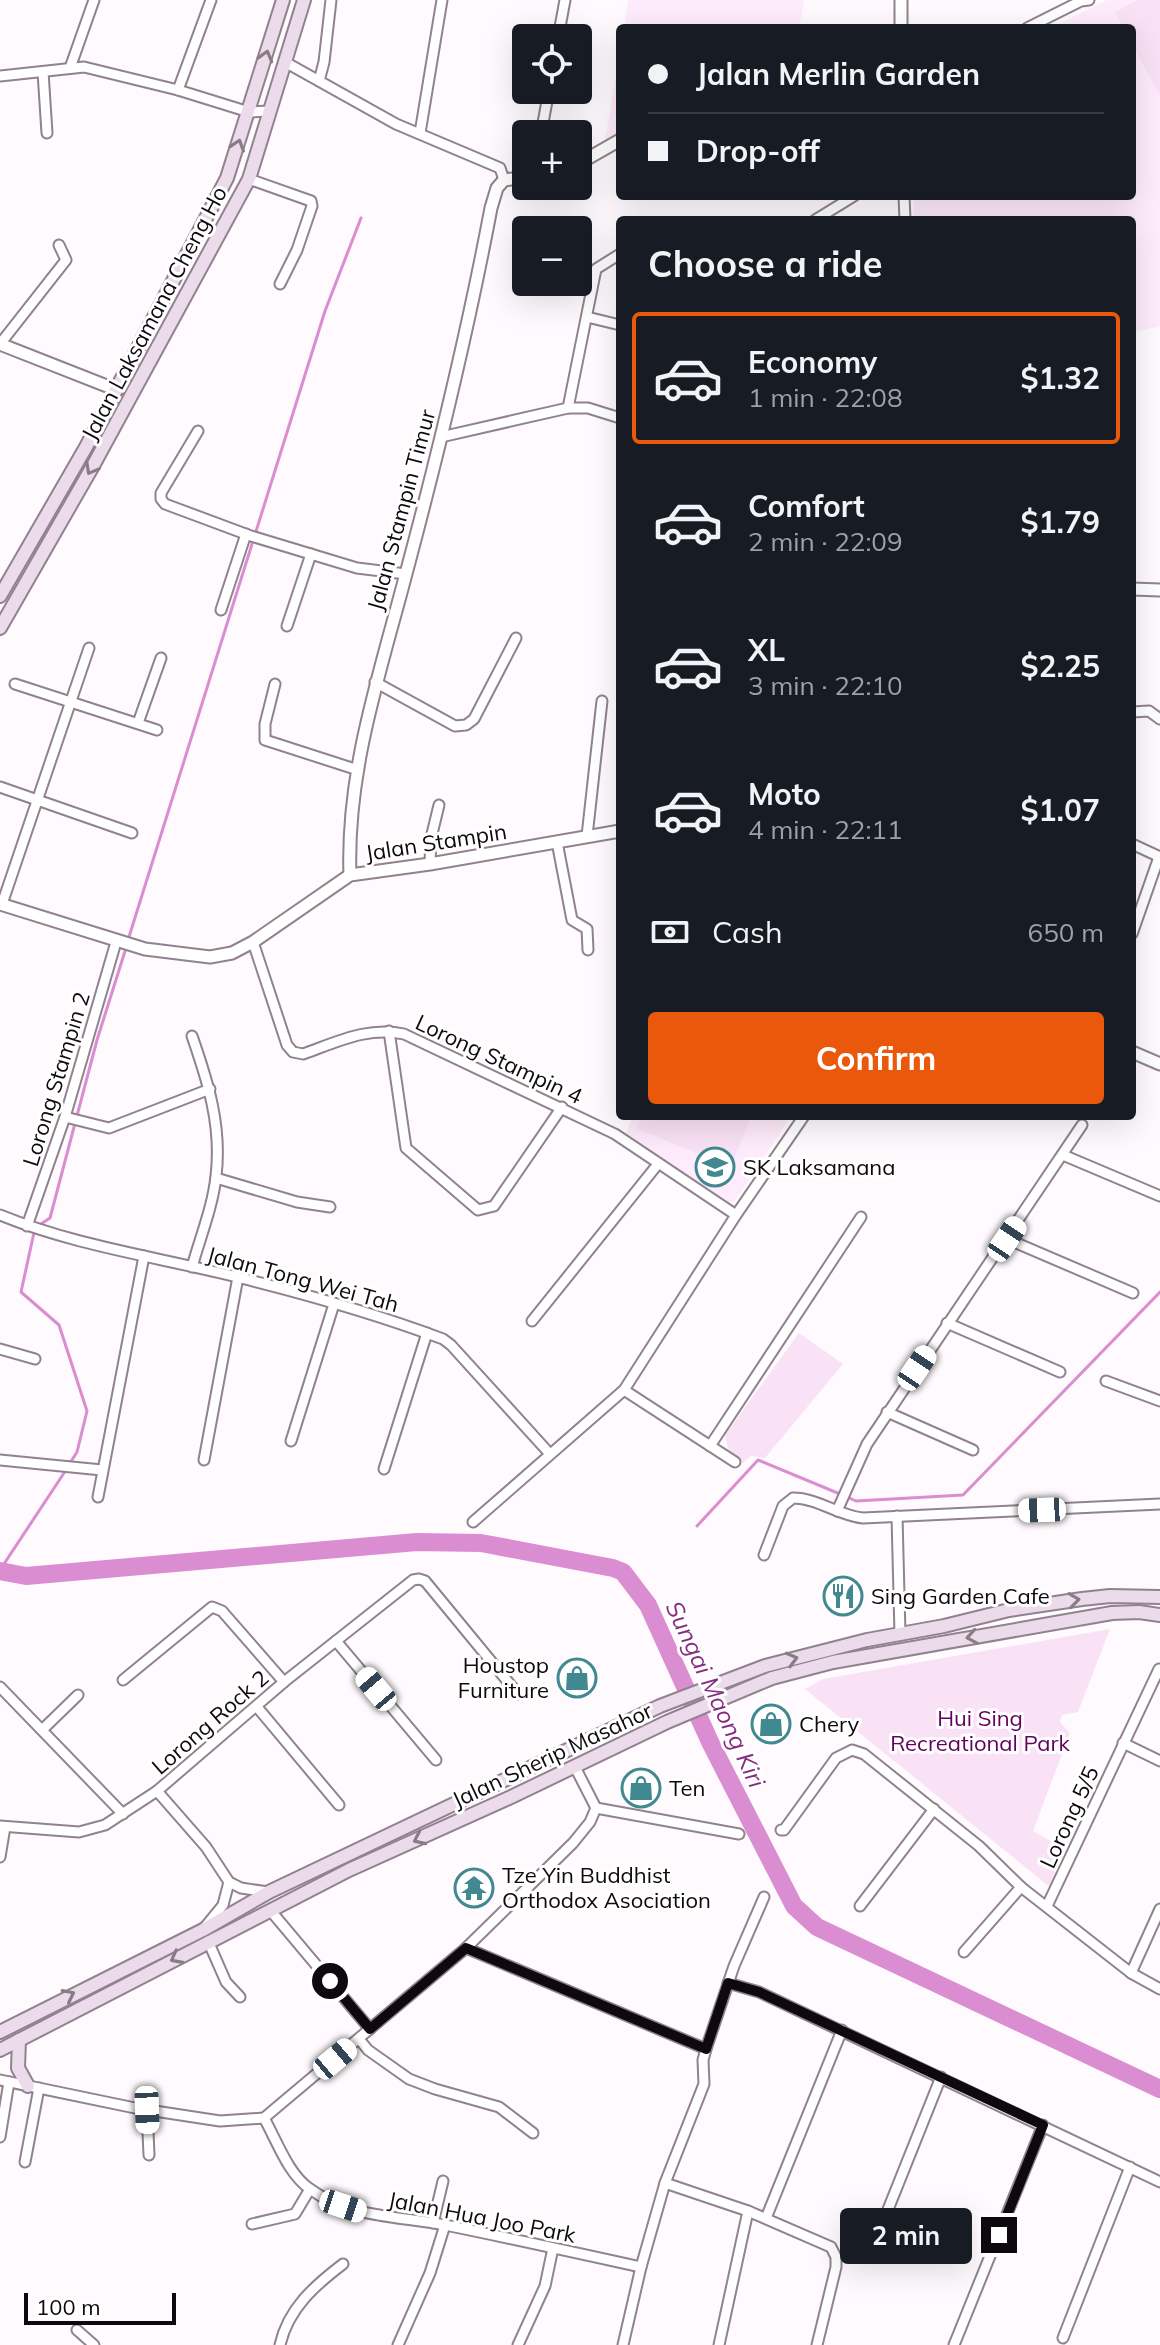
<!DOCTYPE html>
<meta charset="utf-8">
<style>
:root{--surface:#171b24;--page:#20242c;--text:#f1f3f6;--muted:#9ea1a6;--line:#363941;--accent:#ea580c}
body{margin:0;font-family:Mulish,sans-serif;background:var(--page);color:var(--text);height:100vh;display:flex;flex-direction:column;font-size:30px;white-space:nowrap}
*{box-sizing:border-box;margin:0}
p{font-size:26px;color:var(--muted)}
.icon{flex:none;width:44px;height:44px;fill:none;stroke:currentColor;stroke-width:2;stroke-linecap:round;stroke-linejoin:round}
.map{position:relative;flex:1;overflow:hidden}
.drawer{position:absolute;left:616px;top:216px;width:520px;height:904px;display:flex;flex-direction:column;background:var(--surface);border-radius:8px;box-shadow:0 8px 32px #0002}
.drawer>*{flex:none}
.guide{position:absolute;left:616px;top:24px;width:520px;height:176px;border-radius:8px;box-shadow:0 8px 32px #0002;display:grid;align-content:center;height:176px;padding:0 32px;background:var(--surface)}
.tools{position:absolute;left:512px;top:24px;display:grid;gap:16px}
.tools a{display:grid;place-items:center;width:80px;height:80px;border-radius:8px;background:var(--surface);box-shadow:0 8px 32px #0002;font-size:40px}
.scale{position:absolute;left:24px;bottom:20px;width:152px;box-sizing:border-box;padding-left:8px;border:4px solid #0e090e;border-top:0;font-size:22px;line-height:28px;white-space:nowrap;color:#0e090e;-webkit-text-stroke:6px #fff;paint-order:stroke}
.end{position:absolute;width:36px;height:36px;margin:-18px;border:10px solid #0e090e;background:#fff;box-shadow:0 0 0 4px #fff}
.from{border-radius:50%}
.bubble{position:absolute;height:56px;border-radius:8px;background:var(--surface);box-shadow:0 8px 32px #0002;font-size:26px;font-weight:700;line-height:56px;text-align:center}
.car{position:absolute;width:24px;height:48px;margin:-24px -12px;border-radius:10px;box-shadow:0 0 6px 2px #0007;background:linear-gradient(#fff 24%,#345 0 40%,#fff 0 76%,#345 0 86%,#fff 0)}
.guide b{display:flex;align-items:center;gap:28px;height:76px;font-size:30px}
.guide b+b{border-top:2px solid var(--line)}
.guide i{width:20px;height:20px;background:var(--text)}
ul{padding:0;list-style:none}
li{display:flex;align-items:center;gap:24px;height:132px;margin:0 16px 12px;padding:0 16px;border:4px solid transparent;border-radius:8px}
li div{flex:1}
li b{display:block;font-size:30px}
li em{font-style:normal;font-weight:700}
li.current{border-color:var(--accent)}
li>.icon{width:72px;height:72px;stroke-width:1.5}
h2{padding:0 32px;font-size:36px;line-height:96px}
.pay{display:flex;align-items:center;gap:20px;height:88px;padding:0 32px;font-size:30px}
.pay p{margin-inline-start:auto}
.action{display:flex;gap:16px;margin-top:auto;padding:16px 32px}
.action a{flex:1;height:92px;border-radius:8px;background:var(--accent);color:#fff;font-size:32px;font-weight:700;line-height:92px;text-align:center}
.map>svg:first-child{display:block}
.built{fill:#feebfb}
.green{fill:#fae2f6}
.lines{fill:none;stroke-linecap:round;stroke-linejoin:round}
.stream{stroke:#da8dd1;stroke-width:3}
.river{stroke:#da8dd1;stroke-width:18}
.minor-casing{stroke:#91828f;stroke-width:13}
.tertiary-casing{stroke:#91828f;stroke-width:15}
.secondary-casing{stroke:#91828f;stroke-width:16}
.minor{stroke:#fff;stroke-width:9}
.tertiary{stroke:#fff;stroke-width:11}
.secondary{stroke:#ecdbea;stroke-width:12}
.oneway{stroke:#887c87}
.route{stroke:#0e090e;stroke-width:10}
.labels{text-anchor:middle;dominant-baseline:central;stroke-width:6;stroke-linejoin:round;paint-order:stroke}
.street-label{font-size:22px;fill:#0e090e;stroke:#fff}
.poi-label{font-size:22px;fill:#0e090e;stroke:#fff;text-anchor:start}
.park-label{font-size:22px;fill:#63005e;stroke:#fff}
.water-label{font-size:24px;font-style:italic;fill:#862c80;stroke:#fff}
</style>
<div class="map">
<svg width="1160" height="2345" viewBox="0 0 1160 2345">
<rect width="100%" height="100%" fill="#fefafd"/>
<g class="built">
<path d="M628,0H804L799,28H624Z"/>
<path d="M1107,0H1160V326L1132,332V220H914V196H1132V28H1051Z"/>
<path d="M620,51V132L605,141Z"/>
<path d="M633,1116H791L735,1201L725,1204L626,1133Z"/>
</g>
<g class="green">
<path d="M1137,0H1160V96L1132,44V28H1123L1115,12Z"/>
<path d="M642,1116H751L731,1167L637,1129Z"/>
<path d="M799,1333L843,1364L765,1458L751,1456L743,1463L729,1452L725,1435Z"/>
<path d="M1110,1629L1078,1712L1062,1715L1060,1722L1070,1733L1033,1831L1063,1848L1050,1887L805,1689L823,1679Z"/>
</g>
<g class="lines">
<g class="stream">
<path d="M128,940L325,311L361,218"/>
<path d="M70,1463L77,1452L87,1411L59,1325L21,1292L35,1228L50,1218L97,1040L126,948"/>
<path d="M847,1497L856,1501L963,1495L1160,1292"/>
<path d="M697,1526L758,1460L840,1494"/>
<path d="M0,1570L66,1470"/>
</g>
<path class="river" d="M0,1571L26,1576L417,1542L481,1543L613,1568L623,1572L648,1605L711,1744L794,1906L817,1927L1160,2089"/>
<defs>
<g id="minor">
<path d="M1027,28L1081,1L1089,0"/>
<path d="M558,38L565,0"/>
<path d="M285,62L396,124L500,168L504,180"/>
<path d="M70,68L94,0"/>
<path d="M43,72L47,133"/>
<path d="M0,76L84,67L178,90L249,112L269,111"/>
<path d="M319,81L324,62L331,0"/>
<path d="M178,90L211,0"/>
<path d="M420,133L442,0"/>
<path d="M541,134L549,90"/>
<path d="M249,179L311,201L312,206L297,250L280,284"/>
<path d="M904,196L905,220"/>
<path d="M815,220L854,196"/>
<path d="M587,317L620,325"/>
<path d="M0,344L66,260L59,245"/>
<path d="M568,408L596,269L620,254"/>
<path d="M198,431L161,493V499L165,504L251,536L357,568L406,574"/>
<path d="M441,437L568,408H588L620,418"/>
<path d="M221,610L246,534"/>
<path d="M287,626L311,554"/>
<path d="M375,682L455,726L466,725L474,719L516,638"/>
<path d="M15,684L157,730"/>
<path d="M275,684L265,724V740L358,770"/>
<path d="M1132,712L1149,711L1160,719"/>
<path d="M138,723L161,658"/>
<path d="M0,787L132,833"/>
<path d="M587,836L602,701"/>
<path d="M557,842L572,920L587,929L588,950"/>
<path d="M1132,844L1160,857"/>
<path d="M430,864L431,838L439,805"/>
<path d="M2,904L89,648"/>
<path d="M1132,934L1159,857"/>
<path d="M253,942L287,1045L293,1052L303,1054C337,1042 368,1026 404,1034L615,1134L736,1215"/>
<path d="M389,1031L406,1148L478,1210L494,1206L562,1107"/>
<path d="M192,1036C208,1082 222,1126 216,1176C213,1206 200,1238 192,1267"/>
<path d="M65,1117L109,1128L210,1089"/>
<path d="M1063,1155L1160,1196"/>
<path d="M216,1178L297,1202L330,1207"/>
<path d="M0,1215C76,1246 158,1257 237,1277C306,1294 376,1314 443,1339L451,1345L550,1454"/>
<path d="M27,1226L65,1117L116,942"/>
<path d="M1007,1239L1133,1293"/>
<path d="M532,1321L658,1164"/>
<path d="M947,1323L1060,1372"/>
<path d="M0,1349L35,1359"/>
<path d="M1106,1381L1160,1401"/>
<path d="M624,1390L735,1462"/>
<path d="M887,1412L973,1450"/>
<path d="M291,1441L334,1304"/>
<path d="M710,1446L861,1217"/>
<path d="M0,1460L102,1470"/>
<path d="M204,1460L238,1277"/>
<path d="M384,1469L427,1333"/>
<path d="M98,1497L144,1256"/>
<path d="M837,1511L867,1444L1082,1125"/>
<path d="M897,1516L900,1634"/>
<path d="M473,1522L624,1390L736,1215L804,1116"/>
<path d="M764,1555L783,1506L793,1498C818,1498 839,1516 863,1518L1160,1504"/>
<path d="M336,1641L436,1760"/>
<path d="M123,1680L212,1607L222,1611L284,1682"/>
<path d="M0,1687L123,1814"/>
<path d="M257,1707L339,1805"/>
<path d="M42,1730L78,1695"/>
<path d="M1123,1743L1160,1761"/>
<path d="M157,1791L206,1847L229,1882L241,1888L268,1892"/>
<path d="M596,1808L739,1834"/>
<path d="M0,1826L79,1832L105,1825L157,1791L284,1682L413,1580L419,1579L425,1581L518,1694"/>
<path d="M781,1830H784L836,1758L852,1750L864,1754L979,1846L1021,1887L1131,1973L1160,1989"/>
<path d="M0,1857L5,1827"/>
<path d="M860,1906L934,1809"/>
<path d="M1047,1906L1159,1669"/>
<path d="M270,1910L370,2029"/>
<path d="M205,1927L223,1905L229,1882"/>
<path d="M208,1941L226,1982L240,1997"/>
<path d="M466,1948L706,2049"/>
<path d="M964,1952L1021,1887"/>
<path d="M1131,1973L1160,1909"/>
<path d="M728,1983L759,1992L1160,2182"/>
<path d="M359,2039L368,2050L409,2079L435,2089L499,2107L533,2133"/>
<path d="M0,2080L135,2108L220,2121L264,2118L466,1948L573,1843L590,1822L596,1808L575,1767"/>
<path d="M147,2110L149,2155"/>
<path d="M264,2118C277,2141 288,2174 310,2189C351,2219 403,2216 450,2226C514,2239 577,2253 641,2267"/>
<path d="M0,2137L9,2082"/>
<path d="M25,2162L39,2088"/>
<path d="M665,2183L748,2211L831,2247L836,2257V2267L817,2345"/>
<path d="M766,2218L842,2030"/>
<path d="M433,2223L443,2181"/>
<path d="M252,2224L295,2214L310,2189"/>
<path d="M873,2247L941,2077"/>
<path d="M77,2330L94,2345"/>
<path d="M1063,2338L1130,2167"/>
<path d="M280,2345C288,2309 314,2286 343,2264"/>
<path d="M398,2345L430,2273L445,2225"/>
<path d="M518,2345L545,2286L553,2248"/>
<path d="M623,2345L641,2267L665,2183L704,2084L703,2060L706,2049L734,1966L764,1897"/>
<path d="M719,2345L748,2211"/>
<path d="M954,2345L1043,2125"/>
</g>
<g id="tertiary">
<path d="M901,28V0"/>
<path d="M578,164L620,140"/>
<path d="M0,344L117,390"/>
<path d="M1132,589L1160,590"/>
<path d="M350,875C346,771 381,670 407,570C439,450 468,330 491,208L497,188L504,180L526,177"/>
<path d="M0,904L145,949L210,957L232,953L253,942L350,875L430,864L620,831"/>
<path d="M1132,1052L1160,1064"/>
</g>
<g id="secondary">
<path d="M0,596L86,447L227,178L283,0"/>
<path d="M0,628L94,464L249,179L304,0"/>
<path d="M0,2032L203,1930L269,1892L660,1706L765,1666L867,1640L944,1626L1009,1610L1082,1599L1110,1596L1160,1597"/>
<path d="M19,2040L18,2068L28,2086"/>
<path d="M0,2050L349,1870L511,1797L667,1722L772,1678L833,1662L1112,1613L1139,1612L1160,1615"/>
</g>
</defs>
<use href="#minor" class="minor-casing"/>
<use href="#tertiary" class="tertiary-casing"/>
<use href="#secondary" class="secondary-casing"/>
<use href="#minor" class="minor"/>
<use href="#tertiary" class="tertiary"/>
<use href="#secondary" class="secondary"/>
</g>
<defs><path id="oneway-chevron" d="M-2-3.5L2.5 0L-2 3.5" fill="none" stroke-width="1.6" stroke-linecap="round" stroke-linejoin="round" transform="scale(2)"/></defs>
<g class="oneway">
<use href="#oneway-chevron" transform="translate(266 56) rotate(-74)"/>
<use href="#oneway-chevron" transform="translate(238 145) rotate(-72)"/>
<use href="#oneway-chevron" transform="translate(91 469) rotate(119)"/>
<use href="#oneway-chevron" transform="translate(1074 1600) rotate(-8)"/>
<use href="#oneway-chevron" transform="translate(972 1637) rotate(170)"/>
<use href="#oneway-chevron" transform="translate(792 1659) rotate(-15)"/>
<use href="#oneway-chevron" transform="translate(419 1839) rotate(155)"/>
<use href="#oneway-chevron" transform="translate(176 1958) rotate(152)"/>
<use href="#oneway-chevron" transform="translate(69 1995) rotate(-27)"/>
</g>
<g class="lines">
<path class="route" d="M330,1981L370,2029L466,1948L706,2049L728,1983L759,1992L1043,2125L999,2235"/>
</g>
<defs>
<symbol id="school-ring" viewBox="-11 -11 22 22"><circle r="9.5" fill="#fff" stroke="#418891" stroke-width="1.5"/><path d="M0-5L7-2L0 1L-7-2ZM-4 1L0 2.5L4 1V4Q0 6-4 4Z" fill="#418891"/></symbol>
<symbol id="restaurant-ring" viewBox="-11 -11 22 22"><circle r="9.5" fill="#fff" stroke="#418891" stroke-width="1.5"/><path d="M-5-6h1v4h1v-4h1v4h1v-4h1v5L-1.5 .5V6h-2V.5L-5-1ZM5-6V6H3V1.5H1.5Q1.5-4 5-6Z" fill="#418891"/></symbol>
<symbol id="shop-ring" viewBox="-11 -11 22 22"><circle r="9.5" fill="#fff" stroke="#418891" stroke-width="1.5"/><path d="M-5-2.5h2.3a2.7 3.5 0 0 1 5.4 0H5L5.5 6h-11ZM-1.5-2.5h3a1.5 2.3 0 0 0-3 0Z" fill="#418891"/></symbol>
<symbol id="temple-ring" viewBox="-11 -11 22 22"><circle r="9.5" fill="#fff" stroke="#418891" stroke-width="1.5"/><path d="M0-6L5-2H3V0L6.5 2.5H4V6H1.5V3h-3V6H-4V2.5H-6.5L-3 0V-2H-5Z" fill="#418891"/></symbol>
</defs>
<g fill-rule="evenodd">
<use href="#school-ring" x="693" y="1145" width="44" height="44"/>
<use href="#restaurant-ring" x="821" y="1574" width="44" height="44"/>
<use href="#shop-ring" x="555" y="1656" width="44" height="44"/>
<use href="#shop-ring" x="749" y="1702" width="44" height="44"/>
<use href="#shop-ring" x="619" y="1766" width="44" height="44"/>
<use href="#temple-ring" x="452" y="1866" width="44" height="44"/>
</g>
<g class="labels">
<g class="street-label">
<text transform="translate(154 313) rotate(-62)">Jalan Laksamana Cheng Ho</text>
<text transform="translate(401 510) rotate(-75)">Jalan Stampin Timur</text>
<text transform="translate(436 842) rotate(-9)">Jalan Stampin</text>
<text transform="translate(499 1059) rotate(25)">Lorong Stampin 4</text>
<text transform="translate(56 1079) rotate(-73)">Lorong Stampin 2</text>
<text transform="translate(303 1279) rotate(15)">Jalan Tong Wei Tah</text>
<text transform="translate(210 1722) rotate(-41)">Lorong Rock 2</text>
<text transform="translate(552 1755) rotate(-25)">Jalan Sherip Masahor</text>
<text transform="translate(1069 1817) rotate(-65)">Lorong 5/5</text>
<text transform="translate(482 2217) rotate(11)">Jalan Hua Joo Park</text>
</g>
<g class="poi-label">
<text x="743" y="1167">SK Laksamana</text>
<text x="871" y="1596">Sing Garden Cafe</text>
<text x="549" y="1665" text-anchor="end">Houstop<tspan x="549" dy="25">Furniture</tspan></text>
<text x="799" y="1724">Chery</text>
<text x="669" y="1788">Ten</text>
<text x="502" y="1875">Tze Yin Buddhist<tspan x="502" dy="25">Orthodox Asociation</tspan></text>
</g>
<g class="park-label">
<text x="980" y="1718">Hui Sing<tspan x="980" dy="25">Recreational Park</tspan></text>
</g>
<g class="water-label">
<text transform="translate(716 1694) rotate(65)">Sungai Maong Kiri</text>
</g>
</g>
</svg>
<div class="tools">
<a><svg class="icon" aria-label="locate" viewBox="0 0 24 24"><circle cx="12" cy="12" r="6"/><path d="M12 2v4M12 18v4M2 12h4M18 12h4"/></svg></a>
<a>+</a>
<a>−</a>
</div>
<div class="scale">100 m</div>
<i class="end from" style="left:330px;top:1981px"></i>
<i class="end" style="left:999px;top:2235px"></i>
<div class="bubble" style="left:840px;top:2208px;width:132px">2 min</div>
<i class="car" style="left:1007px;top:1239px;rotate:34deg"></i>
<i class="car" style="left:917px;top:1368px;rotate:34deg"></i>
<i class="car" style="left:1042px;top:1510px;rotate:268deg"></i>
<i class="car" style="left:376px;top:1689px;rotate:320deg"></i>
<i class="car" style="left:335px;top:2059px;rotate:50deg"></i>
<i class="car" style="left:147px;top:2110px;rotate:178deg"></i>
<i class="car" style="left:343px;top:2206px;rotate:108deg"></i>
<div class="guide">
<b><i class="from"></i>Jalan Merlin Garden</b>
<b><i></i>Drop-off</b>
</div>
<section class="drawer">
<h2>Choose a ride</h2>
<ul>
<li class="current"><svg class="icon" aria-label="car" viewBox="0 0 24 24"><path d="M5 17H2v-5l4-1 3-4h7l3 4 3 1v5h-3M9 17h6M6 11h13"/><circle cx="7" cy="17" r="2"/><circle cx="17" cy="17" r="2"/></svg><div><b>Economy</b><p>1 min · 22:08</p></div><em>$1.32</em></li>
<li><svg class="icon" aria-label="car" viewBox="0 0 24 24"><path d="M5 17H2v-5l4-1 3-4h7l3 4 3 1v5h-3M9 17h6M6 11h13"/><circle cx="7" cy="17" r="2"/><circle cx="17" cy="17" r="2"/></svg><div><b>Comfort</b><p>2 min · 22:09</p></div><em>$1.79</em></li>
<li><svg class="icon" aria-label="car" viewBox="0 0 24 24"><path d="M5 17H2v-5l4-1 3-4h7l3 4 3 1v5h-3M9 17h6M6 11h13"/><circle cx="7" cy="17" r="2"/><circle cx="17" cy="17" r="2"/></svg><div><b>XL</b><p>3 min · 22:10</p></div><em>$2.25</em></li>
<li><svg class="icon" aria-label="car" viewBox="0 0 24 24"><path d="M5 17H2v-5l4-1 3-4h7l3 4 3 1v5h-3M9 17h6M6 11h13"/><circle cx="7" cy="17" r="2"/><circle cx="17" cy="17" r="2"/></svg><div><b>Moto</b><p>4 min · 22:11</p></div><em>$1.07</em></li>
</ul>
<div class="pay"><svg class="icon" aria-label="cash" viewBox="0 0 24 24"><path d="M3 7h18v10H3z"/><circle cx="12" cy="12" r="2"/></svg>Cash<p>650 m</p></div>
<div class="action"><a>Confirm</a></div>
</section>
</div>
